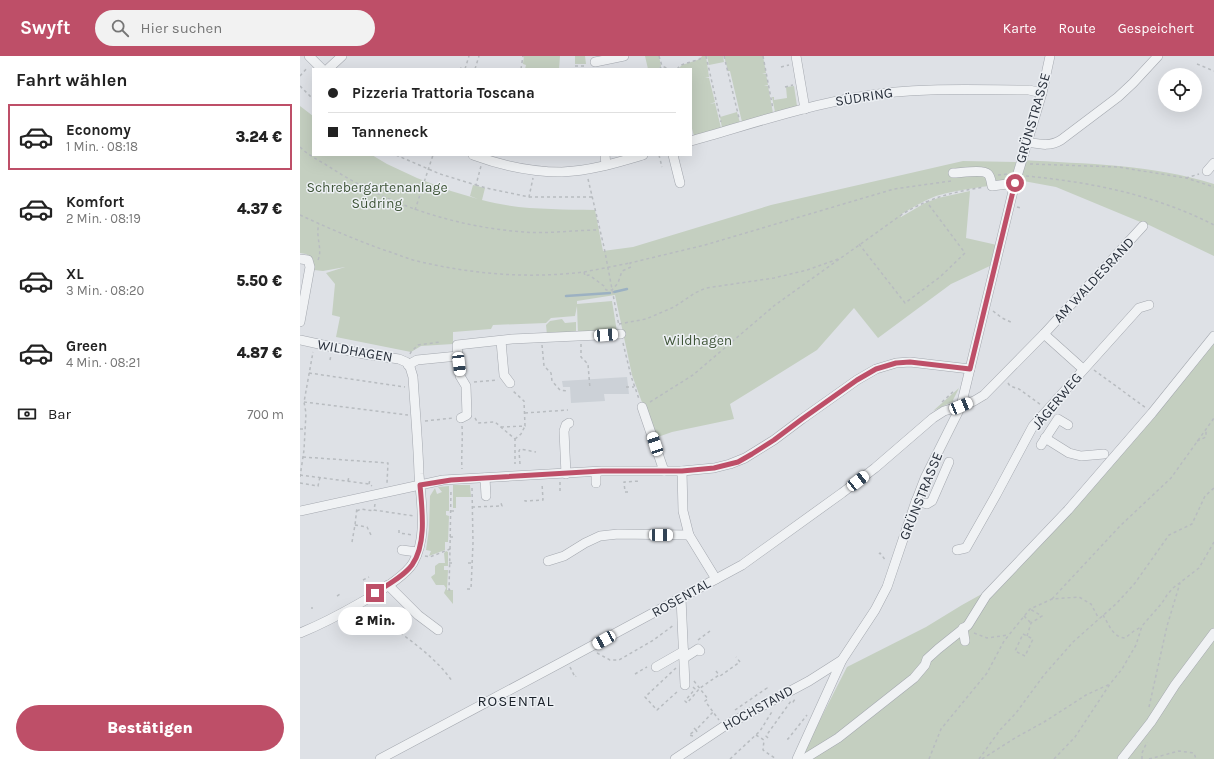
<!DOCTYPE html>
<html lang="de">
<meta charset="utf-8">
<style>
:root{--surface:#fff;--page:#f2f2f2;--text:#222;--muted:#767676;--line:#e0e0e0;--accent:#be4f68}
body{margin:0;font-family:Karla,sans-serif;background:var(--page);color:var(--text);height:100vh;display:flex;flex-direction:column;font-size:15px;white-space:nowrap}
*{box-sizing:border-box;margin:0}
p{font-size:13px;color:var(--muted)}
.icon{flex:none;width:22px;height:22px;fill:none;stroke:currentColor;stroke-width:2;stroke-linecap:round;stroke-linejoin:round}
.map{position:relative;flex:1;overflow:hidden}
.side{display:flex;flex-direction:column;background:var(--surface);width:300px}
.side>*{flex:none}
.guide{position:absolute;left:12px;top:12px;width:380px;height:88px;border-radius:0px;box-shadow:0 4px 16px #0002;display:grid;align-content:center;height:88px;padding:0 16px;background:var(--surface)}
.buttons{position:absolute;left:858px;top:12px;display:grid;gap:8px}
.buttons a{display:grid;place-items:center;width:44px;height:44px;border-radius:50%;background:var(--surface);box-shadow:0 4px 16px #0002;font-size:20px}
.end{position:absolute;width:18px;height:18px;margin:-9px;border:5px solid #be4f68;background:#fff;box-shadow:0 0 0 2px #fff}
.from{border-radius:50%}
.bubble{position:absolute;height:28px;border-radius:14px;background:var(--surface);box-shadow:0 4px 16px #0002;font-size:13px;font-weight:800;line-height:28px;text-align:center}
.car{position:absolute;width:12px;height:24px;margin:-12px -6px;border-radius:5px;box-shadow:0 0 3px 1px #0007;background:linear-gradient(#fff 24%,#345 0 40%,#fff 0 76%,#345 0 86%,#fff 0)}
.guide b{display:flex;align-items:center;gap:14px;height:38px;font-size:15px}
.guide b+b{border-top:1px solid var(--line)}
.guide i{width:10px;height:10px;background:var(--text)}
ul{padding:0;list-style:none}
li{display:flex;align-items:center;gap:12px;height:66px;margin:0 8px 6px;padding:0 8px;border:2px solid transparent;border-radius:0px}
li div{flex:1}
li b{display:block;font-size:15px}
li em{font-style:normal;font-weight:800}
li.active{border-color:var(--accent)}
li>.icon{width:36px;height:36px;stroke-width:1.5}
h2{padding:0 16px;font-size:18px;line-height:48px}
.pay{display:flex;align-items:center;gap:10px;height:44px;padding:0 16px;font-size:15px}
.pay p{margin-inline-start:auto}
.action{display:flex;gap:8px;margin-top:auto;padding:8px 16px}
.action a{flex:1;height:46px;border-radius:24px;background:var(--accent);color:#fff;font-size:16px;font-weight:800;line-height:46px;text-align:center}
header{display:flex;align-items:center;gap:24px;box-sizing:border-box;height:56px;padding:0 20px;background:var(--accent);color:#fff}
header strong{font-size:19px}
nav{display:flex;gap:22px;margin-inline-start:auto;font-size:14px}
.search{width:280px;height:36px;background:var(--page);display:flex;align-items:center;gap:10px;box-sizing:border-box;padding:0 14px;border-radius:22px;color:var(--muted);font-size:15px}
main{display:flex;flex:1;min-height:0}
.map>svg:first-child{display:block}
.built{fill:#ccd1d7}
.green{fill:#c4cfc0}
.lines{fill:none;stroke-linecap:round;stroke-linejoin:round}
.stream{stroke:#9cb1c2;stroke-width:2.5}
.minor-casing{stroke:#a4a8af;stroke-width:10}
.path{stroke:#b8bcc0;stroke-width:1.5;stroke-dasharray:3 3;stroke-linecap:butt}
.minor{stroke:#f0f2f4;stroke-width:9}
.path-bridge{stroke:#b8bcc0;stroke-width:1.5;stroke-dasharray:3 3;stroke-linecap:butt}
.route{stroke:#be4f68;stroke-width:5}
.labels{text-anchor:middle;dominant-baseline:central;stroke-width:3;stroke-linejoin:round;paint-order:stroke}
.street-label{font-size:14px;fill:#29303b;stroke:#edf0f4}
.park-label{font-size:14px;fill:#3f5538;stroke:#edf0f4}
.neighbourhood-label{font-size:15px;letter-spacing:1px;fill:#1b222b;stroke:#edf0f4}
</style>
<header>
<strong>Swyft</strong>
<div class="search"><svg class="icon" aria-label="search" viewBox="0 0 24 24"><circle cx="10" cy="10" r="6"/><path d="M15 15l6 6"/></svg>Hier suchen</div>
<nav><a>Karte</a><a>Route</a><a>Gespeichert</a></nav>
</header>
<main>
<section class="side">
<h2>Fahrt wählen</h2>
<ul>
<li class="active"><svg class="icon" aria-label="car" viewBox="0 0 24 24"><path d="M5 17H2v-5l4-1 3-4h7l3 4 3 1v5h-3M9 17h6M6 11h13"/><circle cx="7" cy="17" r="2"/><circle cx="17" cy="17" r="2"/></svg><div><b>Economy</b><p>1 Min. · 08:18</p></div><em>3.24 €</em></li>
<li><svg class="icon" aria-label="car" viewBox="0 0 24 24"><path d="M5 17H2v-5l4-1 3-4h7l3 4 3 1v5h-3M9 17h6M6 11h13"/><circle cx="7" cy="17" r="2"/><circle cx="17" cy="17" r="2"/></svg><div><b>Komfort</b><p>2 Min. · 08:19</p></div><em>4.37 €</em></li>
<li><svg class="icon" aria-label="car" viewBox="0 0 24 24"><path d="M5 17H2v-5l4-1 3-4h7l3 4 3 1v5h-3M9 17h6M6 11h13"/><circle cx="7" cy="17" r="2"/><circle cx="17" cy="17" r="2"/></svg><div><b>XL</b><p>3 Min. · 08:20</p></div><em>5.50 €</em></li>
<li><svg class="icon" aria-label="car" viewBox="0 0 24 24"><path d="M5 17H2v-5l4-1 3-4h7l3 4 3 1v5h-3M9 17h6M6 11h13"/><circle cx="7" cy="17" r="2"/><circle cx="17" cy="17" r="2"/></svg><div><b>Green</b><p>4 Min. · 08:21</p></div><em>4.87 €</em></li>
</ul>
<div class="pay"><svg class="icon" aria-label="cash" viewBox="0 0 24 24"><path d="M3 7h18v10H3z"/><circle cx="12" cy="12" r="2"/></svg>Bar<p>700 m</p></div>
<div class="action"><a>Bestätigen</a></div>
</section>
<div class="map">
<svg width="914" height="703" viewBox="0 0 914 703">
<rect width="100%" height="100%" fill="#dee1e6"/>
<path class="built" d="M327,321L329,338H304L305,345L271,347L270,331H263L262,325Z"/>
<g class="green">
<path d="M224,0H260L259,13H225L226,9L223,8Z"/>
<path d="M275,0H285L286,8H275Z"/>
<path d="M345,0H359L361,10L358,13H348Z"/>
<path d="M402,0H406L409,21L405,22H409L415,46L410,48L415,47L421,72L394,80L391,69V13H378L382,9L400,3Z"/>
<path d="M407,0H423L424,6L409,9Z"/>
<path d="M424,0H463L466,17L462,18H466L468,29L464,30H468L473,57L442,66L430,15H428Z"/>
<path d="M494,30L497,50L475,56L472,41H474V44L487,42L486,31Z"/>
<path d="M0,50L13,60V99H72L87,108L117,122L151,135L178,143L170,140L173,129L185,132L182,144C218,154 257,153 295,154L303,195L333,191L471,149L663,105L716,106L711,128C686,130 660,133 636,140C623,145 612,152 600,159L601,161L625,147L638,142L670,135L666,182L697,189L692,209L651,228L578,282L554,252L517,294L430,348L434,363L372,376L355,382L332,319L315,239L277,245V248L312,245L317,276L278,278L277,250L275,260L251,262L246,267L193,269L191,273L153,276V288L121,290L111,296L36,281L40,261L32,259L35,228L26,217L45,211L23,215L14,214V210L12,202L6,198L0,197Z"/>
<path d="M437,56L440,67L422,72L420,61Z"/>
<path d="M722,104C786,108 852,108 914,128V200L849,169L838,165L756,131L718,124Z"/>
<path d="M262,263L265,267L276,266V278L247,279L246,269L250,265Z"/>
<path d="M914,284V703H500L547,611L626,571L662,549L698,529Z"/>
<path d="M659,332L653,344L654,345L633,355Z"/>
<path d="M153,429H170L171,441H156V452H153Z"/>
<path d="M149,430V455H146V459L149,460L148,486H145V494L129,500L131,495L126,494L129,473L130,440L135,432L137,438L142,436L138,431Z"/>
<path d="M146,495L148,496V510H144V514H148L147,534H153V548L144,537L146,532L144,529H136L131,521L135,518V510L139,507H145L144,497Z"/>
</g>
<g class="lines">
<g class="stream">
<path d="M314,236L327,233"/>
<path d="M266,240L310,237"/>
</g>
<defs>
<g id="minor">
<path d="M9,0L22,13"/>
<path d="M496,0L505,53"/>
<path d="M295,6L324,0"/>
<path d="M28,13L42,0"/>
<path d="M391,85C448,69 506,49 565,40C619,31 675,34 729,34L742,37"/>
<path d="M727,86C739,88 750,91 761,84L818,41L833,27L858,0"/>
<path d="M173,99C200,109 232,116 262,116C290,115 316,107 343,99"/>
<path d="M305,99L306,109"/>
<path d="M373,99L380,127"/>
<path d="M907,115L914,107"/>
<path d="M653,117C660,117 683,113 688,118C691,121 691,126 692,130L715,127"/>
<path d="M0,203L8,204L10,211L0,266"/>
<path d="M744,278L783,313"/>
<path d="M0,284L64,298L99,303L106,306L110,311L113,321C115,353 118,385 119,418C121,446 128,481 113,507C100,529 25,567 0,577"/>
<path d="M201,285L204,319L210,327"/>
<path d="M158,300L160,320L166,330L167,359L161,362"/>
<path d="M108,309L117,304L158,300L157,289L212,283L321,278"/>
<path d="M342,351L364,415"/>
<path d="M745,382L769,397L781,400L804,398"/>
<path d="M741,389L758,363L768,369"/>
<path d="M382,415L383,455L389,479L416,523"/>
<path d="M296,416V427"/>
<path d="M266,418L264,375L266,369L269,367"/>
<path d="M185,422L186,440"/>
<path d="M616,445L627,448L632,445L649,406"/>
<path d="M0,455L143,424L302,415H382L414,412L430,408L445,402L474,384L502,363L557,324L576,313L596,307L610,306L670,313"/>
<path d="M102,494L117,496"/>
<path d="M657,494L666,492L696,439L733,370L839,252L849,249"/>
<path d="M248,505L264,500L285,487L300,480L318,478L389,479"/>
<path d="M88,529L118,559L138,574"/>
<path d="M381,542L385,629"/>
<path d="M663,572L665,585"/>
<path d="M384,602L398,593L400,595"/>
<path d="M356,611L384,595"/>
<path d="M80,703L262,606L442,509L542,437L575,412L633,362L644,355L661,350L674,345L684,339L744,278L843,170"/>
<path d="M375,703L423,671L509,625L542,604"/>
<path d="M497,703L542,604L575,554L587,531L615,448L625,422L661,350L715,127L742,37L750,0"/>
<path d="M504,703L538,682L614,622L625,609L627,603L638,593L668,569L686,540L768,454L852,357L914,280"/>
<path d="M822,703L851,666L875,629L914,577"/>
</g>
</defs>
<use href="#minor" class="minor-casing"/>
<g class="path">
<path d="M359,0L362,10"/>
<path d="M406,0L421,66"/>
<path d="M424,0L439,62"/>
<path d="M463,0L473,53"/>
<path d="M897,8L914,15"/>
<path d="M275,10H287"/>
<path d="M481,11L489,9"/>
<path d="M160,12L163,13"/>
<path d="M165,13L169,0"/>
<path d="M175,13L179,0"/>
<path d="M221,13L223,0"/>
<path d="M359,13L362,10L369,13"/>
<path d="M377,13L381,9L400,3L401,0"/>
<path d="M0,20L8,11"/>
<path d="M0,30L13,43"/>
<path d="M485,31L493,29"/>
<path d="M0,91C8,99 18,104 28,110C86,148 154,171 224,176C247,178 275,174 299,174"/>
<path d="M96,99L140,118L176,129L181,110"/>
<path d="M276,99H277"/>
<path d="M359,99L362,111"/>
<path d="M730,108L818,111L886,122L914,131"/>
<path d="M698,119L708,118"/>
<path d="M726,120C790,126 856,139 914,169"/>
<path d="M886,122L899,118"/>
<path d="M288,123L304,191L319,270"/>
<path d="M176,129L186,132L229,141L233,122"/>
<path d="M229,141H292"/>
<path d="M717,151L721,152"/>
<path d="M115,154L133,99"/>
<path d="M0,159C28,172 56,184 84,194C94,197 103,201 113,204C169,218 227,223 284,216L285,220L289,219L304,230L306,234H312L318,227L322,215L331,211L330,207L405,189L594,133L651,125"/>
<path d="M559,188L605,247L640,221L665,197L626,145"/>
<path d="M18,204C23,193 15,180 19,168"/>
<path d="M693,255L702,262L713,267"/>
<path d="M319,268L346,263L374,251L395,237L406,232L474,222L507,214L538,203"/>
<path d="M323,287L331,320L339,343"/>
<path d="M281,288V301L288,308L290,333"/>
<path d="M242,289L244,310L251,317L252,325L260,334L267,335"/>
<path d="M110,298L111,296L118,289L140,286"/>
<path d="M30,304L31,299"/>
<path d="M794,314L846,352"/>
<path d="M9,317L105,331"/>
<path d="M174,326L198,324"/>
<path d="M708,327L710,330L719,333L741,349"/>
<path d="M326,331H334"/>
<path d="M4,346L108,359"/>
<path d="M350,346L393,319L475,249L604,157C632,141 653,136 684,131"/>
<path d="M642,346L655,334"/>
<path d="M225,357L268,354"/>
<path d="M175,362L178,367L195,366L215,383V408"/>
<path d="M125,365L153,362"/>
<path d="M162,370C163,385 161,399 162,413"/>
<path d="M201,371L225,370L224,345L213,335"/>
<path d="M0,373H5"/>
<path d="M215,383L221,378L225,370"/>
<path d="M897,385L906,381V373"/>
<path d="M3,401L88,407L87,427"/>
<path d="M220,408L219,395L220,393L236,396"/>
<path d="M0,419L69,428L72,430"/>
<path d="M0,421L4,394L6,357L4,346L13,296"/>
<path d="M48,425L49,420"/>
<path d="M260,426V436H262"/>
<path d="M0,427L18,430L20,421"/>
<path d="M69,428L70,423"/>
<path d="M328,436H325L324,426L340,425"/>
<path d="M225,444V445L243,444L242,427"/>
<path d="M75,448L74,454L114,460"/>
<path d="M172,451L202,450L201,447"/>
<path d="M57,455L61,453L74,455"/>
<path d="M151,455H157"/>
<path d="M55,469L67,471L72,481"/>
<path d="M99,474V477L113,479"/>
<path d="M150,481H155"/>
<path d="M52,486L55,469L57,451"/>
<path d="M150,493L151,433"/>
<path d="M579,498L580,497L586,505"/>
<path d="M125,500L130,501L150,493L149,534L153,533"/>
<path d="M149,507H154"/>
<path d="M168,507H172"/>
<path d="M63,524L69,521"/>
<path d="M167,533H171L173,487L172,431"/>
<path d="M37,540L42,537"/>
<path d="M752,543L820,470L871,422L914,362"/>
<path d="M11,552H13"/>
<path d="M66,553C93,572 133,597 152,625"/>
<path d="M803,559C809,568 812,581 825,582L834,575L841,571"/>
<path d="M724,560L731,567"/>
<path d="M674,577L687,582L708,579"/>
<path d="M723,578L733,583L725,600L715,595Z"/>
<path d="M727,580L731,567L742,560L730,553"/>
<path d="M398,584L410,575L408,573"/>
<path d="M297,597L310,604H319L352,585L374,569"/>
<path d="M270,611L275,621L276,620"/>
<path d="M376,612L345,641L357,654L378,635"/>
<path d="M416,615L419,619"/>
<path d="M335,618L347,611"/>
<path d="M394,625L408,643L405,645L419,664"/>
<path d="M393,631L395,633L385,645L387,647L400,632L419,619L420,620L440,606L436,601"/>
<path d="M849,651L867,570L880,527"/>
<path d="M435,654L467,632L465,630"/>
<path d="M394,672L396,674L413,656"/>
<path d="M456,679L464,684L463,694L476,703"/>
<path d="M393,680L389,679L396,674L398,678"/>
<path d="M468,682L466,680L491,645L493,646L495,643"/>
<path d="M487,683H488L507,659"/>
<path d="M430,703L460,675L473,654"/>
<path d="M629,703L641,673L687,617L704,585L730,553L752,543L779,541L791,548L799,563"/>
<path d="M679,703L700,674L716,657L744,619L773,586L817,547L835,527L869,479L892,468L905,440L914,432"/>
<path d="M682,703L715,682L744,666L786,639L810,628"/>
<path d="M754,703L775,681L810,628L822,613L836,589L842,570L862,547L867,539L873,532L899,512L914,486"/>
<path d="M842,703V697L847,686"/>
<path d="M849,703L879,695L894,697L896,703"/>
</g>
<use href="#minor" class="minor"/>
<path class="path-bridge" d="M284,216L330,207"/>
</g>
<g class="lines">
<path class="route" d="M75,537C87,529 103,521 112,509C127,488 122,453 120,429L151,424L302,415H382L414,412L438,406L452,398L474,384L502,363L557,324L576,313L596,307L610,306L670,313L715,127"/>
</g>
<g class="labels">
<g class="street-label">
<text transform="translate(564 41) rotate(-9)">SÜDRING</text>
<text transform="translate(733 62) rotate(-74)">GRÜNSTRASSE</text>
<text transform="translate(794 224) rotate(-47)">AM WALDESRAND</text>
<text transform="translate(55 295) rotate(10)">WILDHAGEN</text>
<text transform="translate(757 345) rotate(-50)">JÄGERWEG</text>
<text transform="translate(621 440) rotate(-68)">GRÜNSTRASSE</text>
<text transform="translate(381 542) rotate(-29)">ROSENTAL</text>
<text transform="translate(458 652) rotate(-29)">HOCHSTAND</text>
</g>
<g class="park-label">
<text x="77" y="131">Schrebergartenanlage<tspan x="77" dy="16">Südring</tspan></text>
<text x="398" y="284">Wildhagen</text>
</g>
<g class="neighbourhood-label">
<text x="216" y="645">ROSENTAL</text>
</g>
</g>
</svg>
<div class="buttons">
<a><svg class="icon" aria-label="locate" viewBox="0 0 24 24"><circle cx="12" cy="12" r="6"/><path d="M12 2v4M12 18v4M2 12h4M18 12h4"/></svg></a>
</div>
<i class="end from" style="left:715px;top:127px"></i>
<i class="end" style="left:75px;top:537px"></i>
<div class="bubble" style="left:38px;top:551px;width:74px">2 Min.</div>
<i class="car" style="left:306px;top:279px;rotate:86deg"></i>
<i class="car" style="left:159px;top:308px;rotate:173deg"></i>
<i class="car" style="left:661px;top:350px;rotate:68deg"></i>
<i class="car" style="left:355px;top:388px;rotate:342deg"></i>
<i class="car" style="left:558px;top:425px;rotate:52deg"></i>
<i class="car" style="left:361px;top:479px;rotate:91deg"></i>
<i class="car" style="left:304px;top:584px;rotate:241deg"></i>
<div class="guide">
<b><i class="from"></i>Pizzeria Trattoria Toscana</b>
<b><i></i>Tanneneck</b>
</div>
</div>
</main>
